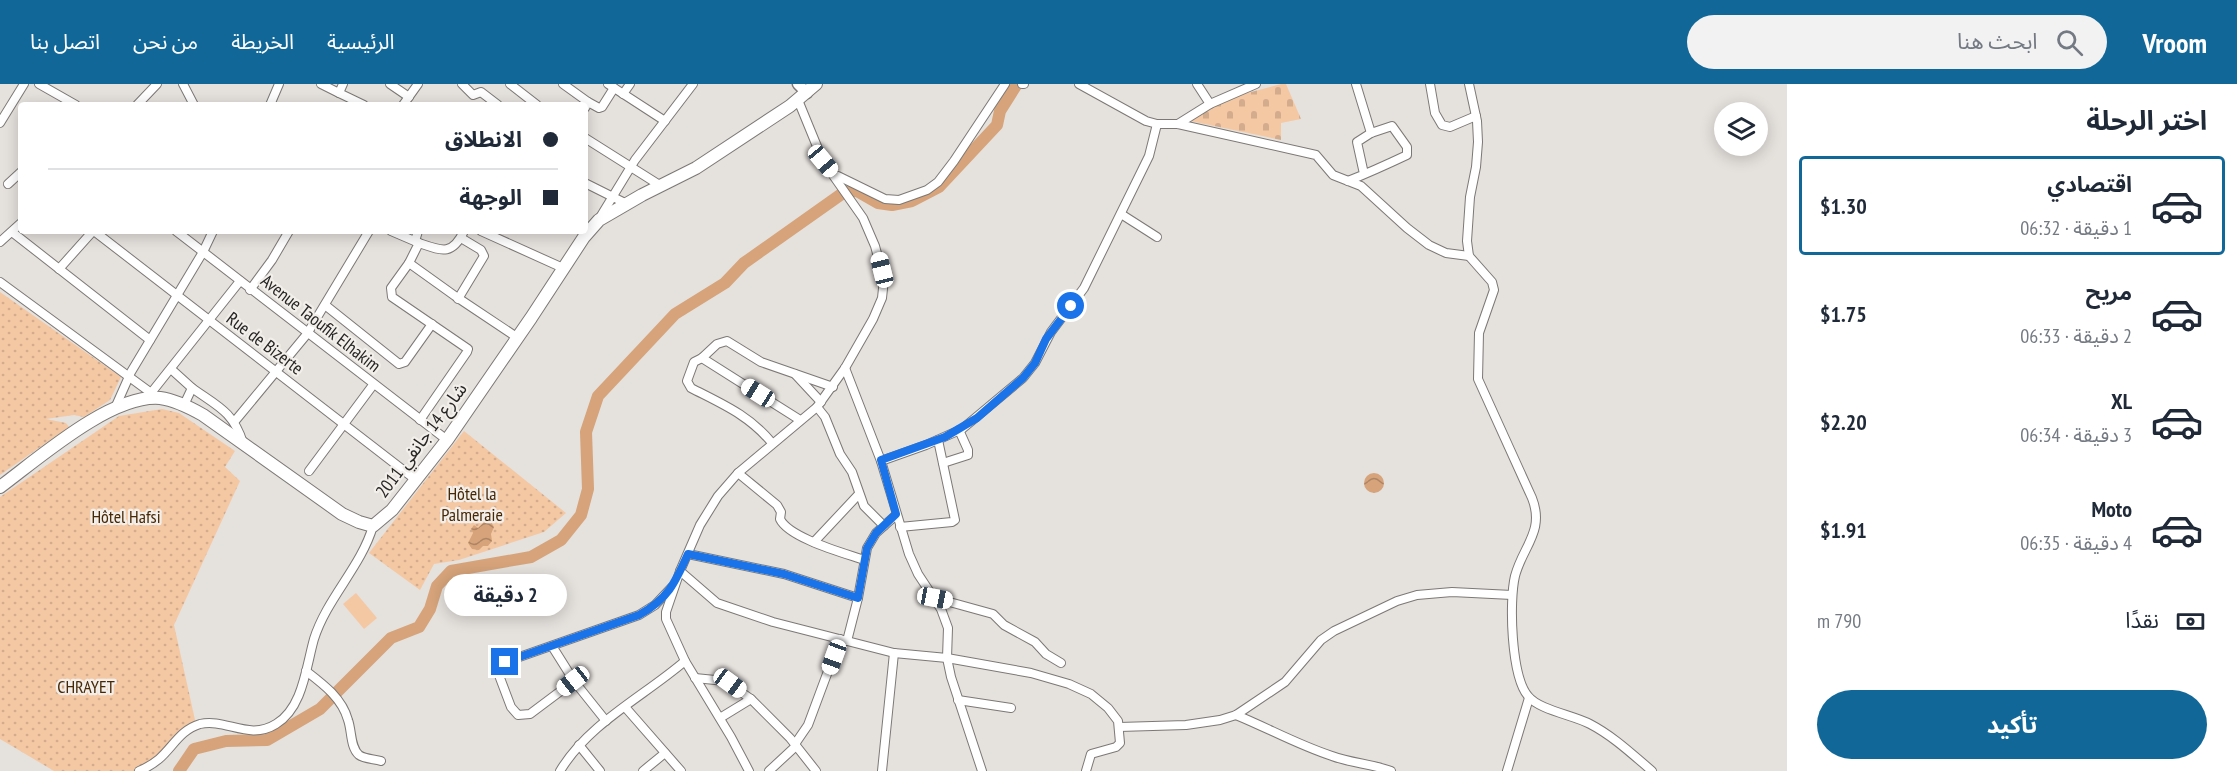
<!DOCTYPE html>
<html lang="ar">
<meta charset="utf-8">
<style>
:root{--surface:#fff;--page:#f2f2f3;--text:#1f2937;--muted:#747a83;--line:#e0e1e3;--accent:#116898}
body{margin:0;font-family:"PT Sans Narrow","Noto Sans Arabic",sans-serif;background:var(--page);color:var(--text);direction:rtl;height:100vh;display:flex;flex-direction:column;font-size:22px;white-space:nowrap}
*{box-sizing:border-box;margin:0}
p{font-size:20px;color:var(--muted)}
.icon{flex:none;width:33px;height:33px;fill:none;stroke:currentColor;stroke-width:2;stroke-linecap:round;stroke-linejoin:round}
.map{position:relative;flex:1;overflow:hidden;direction:ltr}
.side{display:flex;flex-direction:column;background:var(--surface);width:450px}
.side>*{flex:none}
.banner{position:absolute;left:18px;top:18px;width:570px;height:132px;border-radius:6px;box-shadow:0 3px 15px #0003;direction:rtl;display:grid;align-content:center;height:132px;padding:0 30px;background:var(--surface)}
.buttons{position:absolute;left:1714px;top:18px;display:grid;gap:12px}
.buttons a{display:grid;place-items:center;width:54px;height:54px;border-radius:50%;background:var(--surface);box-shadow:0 3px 15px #0003;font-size:30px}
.end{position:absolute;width:27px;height:27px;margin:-14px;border:8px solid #1a73e8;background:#fff;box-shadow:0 0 0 3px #fff}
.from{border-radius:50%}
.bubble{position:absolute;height:42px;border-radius:21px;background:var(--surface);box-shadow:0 3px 15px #0003;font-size:20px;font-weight:700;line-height:42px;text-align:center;direction:rtl}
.car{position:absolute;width:18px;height:36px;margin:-18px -9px;border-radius:8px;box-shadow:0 0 4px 2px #0007;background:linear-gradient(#fff 24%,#345 0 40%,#fff 0 76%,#345 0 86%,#fff 0)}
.banner b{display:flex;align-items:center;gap:21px;height:57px;font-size:22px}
.banner b+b{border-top:2px solid var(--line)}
.banner i{width:15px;height:15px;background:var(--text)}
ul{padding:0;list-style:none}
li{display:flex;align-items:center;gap:18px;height:99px;margin:0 12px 9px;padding:0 18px;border:3px solid transparent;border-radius:6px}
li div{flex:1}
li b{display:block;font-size:22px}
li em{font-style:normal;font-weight:700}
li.current{border-color:var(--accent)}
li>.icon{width:54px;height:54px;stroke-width:1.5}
h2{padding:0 30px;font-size:27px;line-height:72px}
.pay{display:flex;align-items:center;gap:15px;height:66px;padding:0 30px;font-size:22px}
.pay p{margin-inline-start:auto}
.action{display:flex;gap:12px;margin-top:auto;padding:12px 30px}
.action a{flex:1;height:69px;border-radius:36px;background:var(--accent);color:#fff;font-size:24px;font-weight:700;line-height:69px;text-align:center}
header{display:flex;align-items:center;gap:36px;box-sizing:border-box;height:84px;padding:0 30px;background:var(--accent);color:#fff}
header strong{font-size:28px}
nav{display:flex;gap:33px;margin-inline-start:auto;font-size:21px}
.search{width:420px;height:54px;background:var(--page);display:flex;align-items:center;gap:15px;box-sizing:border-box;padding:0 21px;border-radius:33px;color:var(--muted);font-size:22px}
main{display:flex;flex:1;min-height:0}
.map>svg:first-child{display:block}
.grass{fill:url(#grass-dots)}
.cemetery{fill:url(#cemetery-stones)}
.pitch{fill:#f5c8a4}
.water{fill:url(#water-waves)}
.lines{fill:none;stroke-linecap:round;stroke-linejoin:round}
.river{stroke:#d6a37a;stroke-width:12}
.minor-casing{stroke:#7c7875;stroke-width:10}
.tertiary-casing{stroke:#7c7875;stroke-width:13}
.secondary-casing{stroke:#7c7875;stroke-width:14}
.minor{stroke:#fff;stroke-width:8}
.tertiary{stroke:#fff;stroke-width:10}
.secondary{stroke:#fff;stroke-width:12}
.route{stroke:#1a73e8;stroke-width:8}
.labels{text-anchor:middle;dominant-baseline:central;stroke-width:4.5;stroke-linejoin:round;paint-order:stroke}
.street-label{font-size:18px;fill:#272625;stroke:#f2eeea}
.park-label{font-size:18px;fill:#482705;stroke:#f2eeea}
</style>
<header>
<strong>Vroom</strong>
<div class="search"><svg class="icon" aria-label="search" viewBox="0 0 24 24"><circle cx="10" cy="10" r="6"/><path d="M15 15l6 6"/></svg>ابحث هنا</div>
<nav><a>الرئيسية</a><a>الخريطة</a><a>من نحن</a><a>اتصل بنا</a></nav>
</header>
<main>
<section class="side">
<h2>اختر الرحلة</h2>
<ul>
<li class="current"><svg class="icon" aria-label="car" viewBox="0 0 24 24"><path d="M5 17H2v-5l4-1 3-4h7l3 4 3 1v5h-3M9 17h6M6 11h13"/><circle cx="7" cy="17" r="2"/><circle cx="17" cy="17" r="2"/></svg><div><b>اقتصادي</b><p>1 دقيقة · 06:32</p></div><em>$1.30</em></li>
<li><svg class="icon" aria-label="car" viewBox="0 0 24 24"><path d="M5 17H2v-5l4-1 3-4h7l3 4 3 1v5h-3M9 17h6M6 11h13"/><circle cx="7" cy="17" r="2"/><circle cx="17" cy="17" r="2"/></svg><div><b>مريح</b><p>2 دقيقة · 06:33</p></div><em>$1.75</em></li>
<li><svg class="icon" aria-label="car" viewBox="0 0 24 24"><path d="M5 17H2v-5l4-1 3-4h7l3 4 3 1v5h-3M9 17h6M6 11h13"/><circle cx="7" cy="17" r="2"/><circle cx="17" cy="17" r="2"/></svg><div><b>XL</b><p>3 دقيقة · 06:34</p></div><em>$2.20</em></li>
<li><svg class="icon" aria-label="car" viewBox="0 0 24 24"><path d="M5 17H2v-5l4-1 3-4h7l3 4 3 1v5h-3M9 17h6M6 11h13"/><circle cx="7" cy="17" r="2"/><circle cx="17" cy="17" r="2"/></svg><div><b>Moto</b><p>4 دقيقة · 06:35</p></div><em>$1.91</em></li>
</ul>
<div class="pay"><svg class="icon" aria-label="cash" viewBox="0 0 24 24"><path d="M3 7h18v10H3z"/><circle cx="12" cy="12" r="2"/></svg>نقدًا<p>790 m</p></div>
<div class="action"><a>تأكيد</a></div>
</section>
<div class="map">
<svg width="1787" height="687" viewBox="0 0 1787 687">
<defs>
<pattern id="grass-dots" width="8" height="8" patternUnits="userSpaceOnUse" patternTransform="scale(1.5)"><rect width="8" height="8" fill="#f5c8a4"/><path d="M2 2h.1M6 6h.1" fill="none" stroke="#d2ac8d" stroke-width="1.8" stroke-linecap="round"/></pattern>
<pattern id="cemetery-stones" width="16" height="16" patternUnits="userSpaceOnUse" patternTransform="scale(1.5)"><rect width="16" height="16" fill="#f5c8a4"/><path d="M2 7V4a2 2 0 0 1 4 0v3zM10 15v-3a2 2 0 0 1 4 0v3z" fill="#d2ac8d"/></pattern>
<pattern id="water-waves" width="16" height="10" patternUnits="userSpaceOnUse" patternTransform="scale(1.5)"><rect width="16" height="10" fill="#d6a37a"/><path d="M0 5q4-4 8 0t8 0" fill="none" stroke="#ae8564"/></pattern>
</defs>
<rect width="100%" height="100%" fill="#e5e1dd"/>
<g class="grass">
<path d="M0,208L121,293L110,316L84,333L74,331L46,335L66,339L69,343L0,391Z"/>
<path d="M162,325L179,329L235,367L225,383L240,397L174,541L197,645L190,647L144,687H54L0,655V413L119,332Z"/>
<path d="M464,347L566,429L544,448L459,476L434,480L420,506L369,469Z"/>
</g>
<path class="cemetery" d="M1281,0H1286L1301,35L1281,39V56L1190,37L1192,33L1236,12Z"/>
<path class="pitch" d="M356,509L377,534L364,545L343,520Z"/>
<g class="water">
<circle cx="1374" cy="399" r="10"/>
<path d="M485,437L491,438L494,443L491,450L492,457L488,462H483L479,466L472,465L468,459L473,449L471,445L474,441L478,444Z"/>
</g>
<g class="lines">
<path class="river" d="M179,687L194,665L226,657L267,656L320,625L391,554L419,543L430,525L437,502L451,487L531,473L561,456L581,431L588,405L586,348L598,312L675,230L725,199L744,179L843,109L850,107H857L878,119L892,121L912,117L939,103L997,41L1000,27L1017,0"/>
<defs>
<g id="minor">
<path d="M39,0L76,21"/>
<path d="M183,0L194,21"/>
<path d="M321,0L339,9L343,0"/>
<path d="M390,0L409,13"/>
<path d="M462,0L473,11L481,8L498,21"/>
<path d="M510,0L537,21"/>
<path d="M563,0L588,18L585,24"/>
<path d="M608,0L665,37"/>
<path d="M1022,0H1024"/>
<path d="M1079,0L1146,37L1157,40H1178L1316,71L1333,91L1361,102L1407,144L1429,161L1446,169L1469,172"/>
<path d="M1197,0L1210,20"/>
<path d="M1356,0L1371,49"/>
<path d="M1430,0L1435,29L1442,41L1450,43L1476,32"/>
<path d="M1469,0L1477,37L1478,58L1476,83L1470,113L1467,157L1469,172L1492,198L1494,206L1479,249L1478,295L1532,414C1545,447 1523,462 1515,492C1509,517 1511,592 1528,612C1539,626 1573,631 1590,640C1613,652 1632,670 1652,687"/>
<path d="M339,9L364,21"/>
<path d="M623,10L630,0"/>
<path d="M588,18L599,24L602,23L614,4"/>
<path d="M137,21L157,0"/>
<path d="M270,21L279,0"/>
<path d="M403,21L418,0"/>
<path d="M0,39L24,0"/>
<path d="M1178,40L1210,20L1256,0"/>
<path d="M585,54L661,102"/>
<path d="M838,92L885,115L899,116L927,106L938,98L954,77L1005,0"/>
<path d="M1348,97C1368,89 1388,80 1407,71V63L1392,42L1371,49L1357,58L1364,90"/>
<path d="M585,99L627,120"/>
<path d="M8,100L21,88"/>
<path d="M1121,130L1157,153"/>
<path d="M599,135L635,76L693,0"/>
<path d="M94,147L416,396"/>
<path d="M176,147L447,356"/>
<path d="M391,147L419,159L409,179"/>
<path d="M481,147L563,184"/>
<path d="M12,148L150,256"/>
<path d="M415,157L418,147"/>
<path d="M0,158L21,139"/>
<path d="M419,159C442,167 452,172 464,147"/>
<path d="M59,185L93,147"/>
<path d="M0,198L158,314"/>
<path d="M250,206L272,176L289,147"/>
<path d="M458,215L484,172L481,166L461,154"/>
<path d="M325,221L399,280L405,278L432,240"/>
<path d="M702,274L800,336"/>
<path d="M845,284L881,377L909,470L918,490L941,525L948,544L947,574L951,593L982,687"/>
<path d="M171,285L192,304L184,321"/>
<path d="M795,290L821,318"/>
<path d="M192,304C217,322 233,327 243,359"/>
<path d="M151,309L240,197"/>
<path d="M817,323L825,333L840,370L852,388L864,422L884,442"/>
<path d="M115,324L131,288L203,168L213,147"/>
<path d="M420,336L467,268L468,265L392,213L391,204L409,179L455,212L518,254"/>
<path d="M235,337L307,250L369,147"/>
<path d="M772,359C749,331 722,320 691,304L687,297L694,278L702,274L717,260L727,257L761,278L833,303"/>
<path d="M881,377L926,361L962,345L1023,294L1035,279L1051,248L1084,204L1149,72L1157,40"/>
<path d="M943,379L968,371V366L959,346"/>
<path d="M309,387L373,301"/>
<path d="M738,389L777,421L781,428L780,435C789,454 844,469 864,476"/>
<path d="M900,443L952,438L955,436L938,356"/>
<path d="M814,458L859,410"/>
<path d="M688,470L784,490L858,514L847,557"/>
<path d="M680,487L717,519L773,538L894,569L947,574L1031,589L1069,600L1091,610L1108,624L1118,637L1120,659L1116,663L1091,670L1086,687"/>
<path d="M858,514L867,464L876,449L896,431"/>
<path d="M935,514L993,530L1004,541L1035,558L1046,570L1061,579"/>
<path d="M552,562L574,597L606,637"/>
<path d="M306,587C323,600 342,614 348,636C352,647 350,663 359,671C364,675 375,675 381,677"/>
<path d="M695,594L725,597L751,615L720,634"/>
<path d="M574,597L530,630L518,631L511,623L497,586L505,578L639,531L655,521L672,503"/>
<path d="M751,615L790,654L816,687"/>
<path d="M958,616L1011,624"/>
<path d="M625,623L681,687"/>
<path d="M1236,631C1268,644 1298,661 1332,672C1351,679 1372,680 1391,687"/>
<path d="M1119,643L1186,641L1220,636L1236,631L1285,598L1321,556L1334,547L1397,517L1417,511L1452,508L1512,511"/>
<path d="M795,660L808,641L840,555"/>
<path d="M579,661L600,687"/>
<path d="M139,687C146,684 153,680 159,675C173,663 180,646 200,640C226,634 249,657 276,640C303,624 306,583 314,555C327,514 361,483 373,442"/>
<path d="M560,687C589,639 643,613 685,577"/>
<path d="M643,687L665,669"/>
<path d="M749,687L731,653L685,577L666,535V528L680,487L700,441L718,412L738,389L817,323L845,284L873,235L882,214L884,195L875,162L863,134L823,77L798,16"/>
<path d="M769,687L796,662"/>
<path d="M882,687L894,569"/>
<path d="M1507,687L1529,614"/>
</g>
<path id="tertiary" d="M798,0L807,9"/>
<path id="secondary" d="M0,403C38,375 111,310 160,314C175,316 189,323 203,331L342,430L359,438L373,442L392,426L447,356L531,234L584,153L599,136L642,111L696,84L790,22L816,0"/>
</defs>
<use href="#minor" class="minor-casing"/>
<use href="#tertiary" class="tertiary-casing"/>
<use href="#secondary" class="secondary-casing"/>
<use href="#minor" class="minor"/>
<use href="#tertiary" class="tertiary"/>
<use href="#secondary" class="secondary"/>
</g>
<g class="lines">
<path class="route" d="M505,578L639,531C668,515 675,499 688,470L784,490L858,514L867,464L876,449L896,430L881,376L945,353L977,334L1023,294L1035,279L1046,255L1071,222"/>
</g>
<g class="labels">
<g class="street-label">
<text transform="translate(321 239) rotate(38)">Avenue Taoufik Elhakim</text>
<text transform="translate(265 259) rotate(37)">Rue de Bizerte</text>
<text transform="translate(421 356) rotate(-53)">شارع 14 جانفي 2011</text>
</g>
<g class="park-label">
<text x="472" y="409">Hôtel la<tspan x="472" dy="21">Palmeraie</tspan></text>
<text x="126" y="432">Hôtel Hafsi</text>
<text x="86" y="602">CHRAYET</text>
</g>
</g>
</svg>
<div class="buttons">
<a><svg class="icon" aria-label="layers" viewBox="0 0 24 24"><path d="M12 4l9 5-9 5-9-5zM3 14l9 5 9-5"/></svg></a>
</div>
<i class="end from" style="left:1071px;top:222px"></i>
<i class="end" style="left:505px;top:578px"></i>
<div class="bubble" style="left:444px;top:490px;width:123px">2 دقيقة</div>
<i class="car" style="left:823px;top:77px;rotate:140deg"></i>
<i class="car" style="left:882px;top:186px;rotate:346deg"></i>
<i class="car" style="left:758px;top:309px;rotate:302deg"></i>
<i class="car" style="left:935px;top:514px;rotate:101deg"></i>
<i class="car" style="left:834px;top:573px;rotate:200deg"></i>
<i class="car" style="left:573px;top:597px;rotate:232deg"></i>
<i class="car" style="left:730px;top:599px;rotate:126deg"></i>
<div class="banner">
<b><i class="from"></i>الانطلاق</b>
<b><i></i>الوجهة</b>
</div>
</div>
</main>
